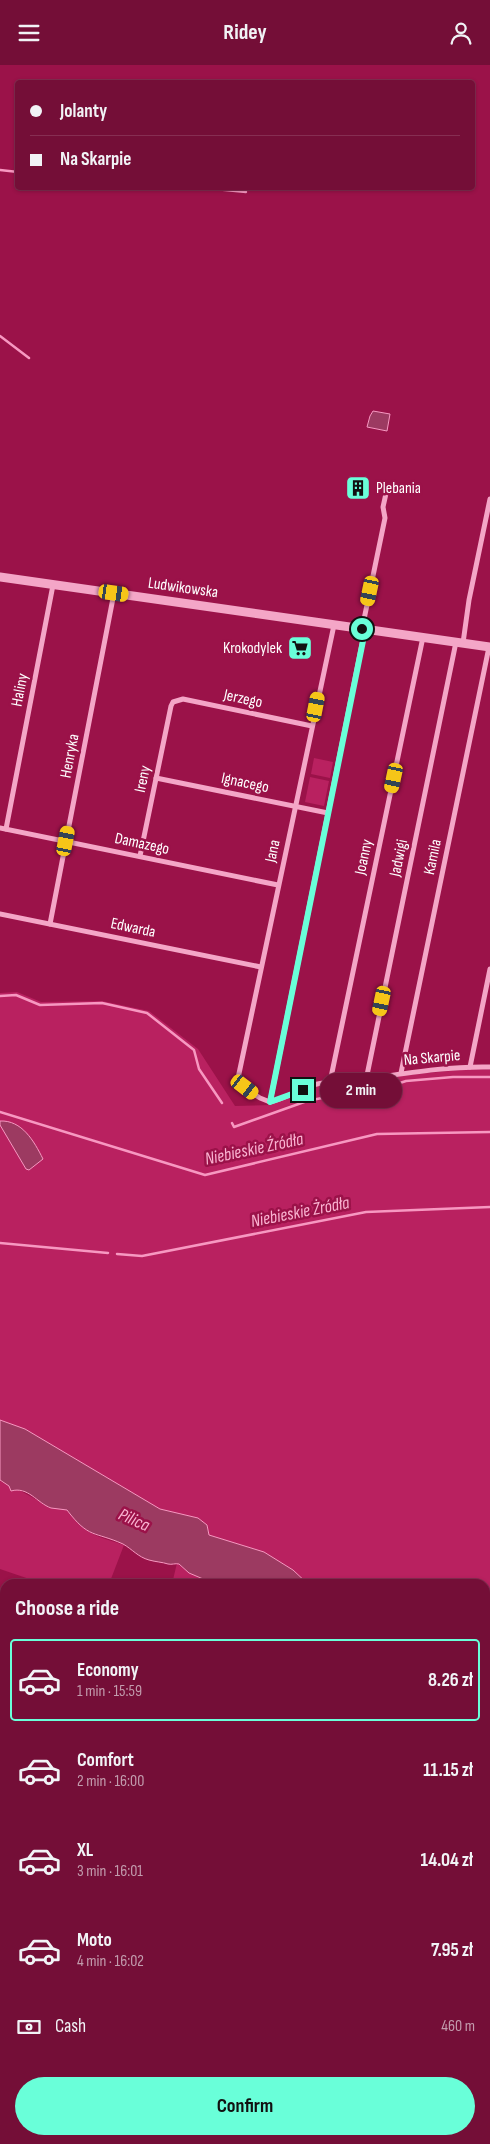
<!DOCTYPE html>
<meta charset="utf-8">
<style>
:root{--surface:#740e37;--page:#79173f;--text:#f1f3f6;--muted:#c29cad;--line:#862e52;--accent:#69ffd9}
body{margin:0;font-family:"Sofia Sans Condensed",sans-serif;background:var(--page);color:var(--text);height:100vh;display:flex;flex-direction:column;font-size:19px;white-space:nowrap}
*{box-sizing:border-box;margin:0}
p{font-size:16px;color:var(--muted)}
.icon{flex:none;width:28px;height:28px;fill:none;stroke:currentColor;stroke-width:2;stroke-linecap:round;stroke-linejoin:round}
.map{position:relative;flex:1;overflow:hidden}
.sheet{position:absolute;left:0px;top:1514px;width:490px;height:566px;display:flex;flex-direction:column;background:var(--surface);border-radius:15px 15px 0 0;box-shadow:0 1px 4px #0004,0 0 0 1px var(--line)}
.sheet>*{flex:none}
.guide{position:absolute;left:15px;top:15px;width:460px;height:110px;border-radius:5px;box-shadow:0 1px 4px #0004,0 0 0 1px var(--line);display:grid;align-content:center;height:110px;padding:0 15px;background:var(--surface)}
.end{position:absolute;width:22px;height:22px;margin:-11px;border:6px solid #69ffd9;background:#111;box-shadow:0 0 0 2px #111}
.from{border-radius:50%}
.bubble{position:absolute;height:35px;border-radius:18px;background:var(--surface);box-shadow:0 1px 4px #0004,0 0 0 1px var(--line);font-size:16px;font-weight:700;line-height:35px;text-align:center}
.car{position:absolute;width:15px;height:30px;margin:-15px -8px;border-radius:6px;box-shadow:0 0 4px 1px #0007;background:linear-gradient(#f5c518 24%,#345 0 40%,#f5c518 0 76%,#345 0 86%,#f5c518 0)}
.guide b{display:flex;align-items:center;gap:18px;height:48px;font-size:19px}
.guide b+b{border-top:1px solid var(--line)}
.guide i{width:12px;height:12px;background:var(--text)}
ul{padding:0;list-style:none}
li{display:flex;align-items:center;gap:15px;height:82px;margin:0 10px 8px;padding:0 5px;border:2px solid transparent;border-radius:5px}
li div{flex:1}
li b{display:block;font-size:19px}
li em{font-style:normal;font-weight:700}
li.active{border-color:var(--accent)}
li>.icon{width:45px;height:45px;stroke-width:1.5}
h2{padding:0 15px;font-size:22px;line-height:60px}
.pay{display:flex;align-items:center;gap:12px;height:55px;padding:0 15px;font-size:19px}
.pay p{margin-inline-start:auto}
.cta{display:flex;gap:10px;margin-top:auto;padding:10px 15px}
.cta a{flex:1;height:58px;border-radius:30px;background:var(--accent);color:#111;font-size:20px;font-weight:700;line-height:58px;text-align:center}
header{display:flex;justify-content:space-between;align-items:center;height:65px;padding:0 15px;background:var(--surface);font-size:22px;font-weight:700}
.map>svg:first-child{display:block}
.green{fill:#b92160}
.water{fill:#9c3a61;stroke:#f798c1}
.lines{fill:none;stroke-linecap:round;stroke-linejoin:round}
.stream{stroke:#f798c1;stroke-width:2.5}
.minor{stroke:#f4a6c7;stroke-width:5}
.tertiary{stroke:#f4a6c7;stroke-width:9}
.route{stroke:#69ffd9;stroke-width:6}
.labels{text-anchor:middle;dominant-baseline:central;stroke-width:5;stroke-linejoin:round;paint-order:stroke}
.poi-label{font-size:16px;fill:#fff;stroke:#9b1249;text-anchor:start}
.street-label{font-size:16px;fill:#fff;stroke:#9b1249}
.water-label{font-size:18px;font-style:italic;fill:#fab3d1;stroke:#9b1249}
</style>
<header><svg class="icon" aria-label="menu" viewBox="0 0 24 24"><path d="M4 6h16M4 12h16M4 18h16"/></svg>Ridey<svg class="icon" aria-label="person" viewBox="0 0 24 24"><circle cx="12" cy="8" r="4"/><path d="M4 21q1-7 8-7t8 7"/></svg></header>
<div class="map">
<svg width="490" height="2079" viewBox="0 0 490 2079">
<rect width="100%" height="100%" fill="#9b1249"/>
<g class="green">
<path d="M314,693L333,697L330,713L311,709Z"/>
<path d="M310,712L329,716L324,741L305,737Z"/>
<path d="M17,927L41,937L102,936L149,946L198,984L235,1041L271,1040L312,1022L331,1018L365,1017L403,1010L473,1004L490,1005V1619L485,1618V1519H308L293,1505L264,1487L209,1470L207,1460L198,1453L160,1444L25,1364L0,1355V928Z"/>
<path d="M0,1416L9,1421L11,1426L17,1424L50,1442L67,1445C85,1470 97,1471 124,1480L109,1519H44L0,1504Z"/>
<path d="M177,1498L189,1508L215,1519H172Z"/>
<path d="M485,1662L490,1663V1834L485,1831Z"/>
<path d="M0,1704L5,1705V2075H284L282,2079H0Z"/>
<path d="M485,1839L490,1841V1927L485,1926Z"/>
<path d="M485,1946L490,1947V2079H315V2075H485Z"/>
</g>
<g class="water">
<path d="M373,346L390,349L387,366L367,362L370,351Z"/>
<path d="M0,1056C22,1055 34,1076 43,1094L29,1105L26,1104L0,1060Z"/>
<path d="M0,1355L25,1364L160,1444L198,1453L207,1460L209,1470L264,1487L293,1505L308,1519H215L189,1508L179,1499C175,1498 172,1500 168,1499C162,1497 156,1497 149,1495C138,1492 132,1484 123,1479C94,1466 89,1474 67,1445C62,1444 56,1444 51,1443C37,1438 28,1421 11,1426L9,1421L0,1415Z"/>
</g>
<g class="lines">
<g class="stream">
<path d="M0,105L18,107"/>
<path d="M194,122L246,127"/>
<path d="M0,271L29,293"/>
<path d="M0,931L16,930L40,940L102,938L147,948L194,985L199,1004L222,1038"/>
<path d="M0,1047L205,1110L377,1069L490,1067"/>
<path d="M232,1058L234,1062L307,1036L337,1030L369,1028L406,1016L453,1012H490"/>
<path d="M0,1178L108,1188"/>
<path d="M117,1189L142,1191L366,1147L490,1142"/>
<path d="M130,2079L131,2075"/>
</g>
<g class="minor">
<path d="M334,560L237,1018L260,1033L270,1037C285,1034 298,1025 313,1020C331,1015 349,1017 367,1014C408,1008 449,1001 490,1002"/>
<path d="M362,564L385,453L383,442L387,424"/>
<path d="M463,578L469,535L490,434"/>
<path d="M156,713L328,748"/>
<path d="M0,763L278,820"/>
<path d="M6,764L53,520"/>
<path d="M140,791L171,641L173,637L183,634L312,661"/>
<path d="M0,849L261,902"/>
<path d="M50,859L114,528"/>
<path d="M470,1002L490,904"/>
<path d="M401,1008L489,582"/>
<path d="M366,1015L456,577"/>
<path d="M330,1017L423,572"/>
<path d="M270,1037L365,564"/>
<path d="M0,1802L5,1806"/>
<path d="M0,1912L5,1914"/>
<path d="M485,1938L490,1939"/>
<path d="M299,2079L302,2075"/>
</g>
<g class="tertiary">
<path d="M0,512L490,582"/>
<path d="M0,1695L5,1696"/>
<path d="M485,1835L490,1837"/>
</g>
</g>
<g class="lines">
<path class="route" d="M303,1025L270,1037L364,571L365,564H362"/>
</g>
<defs>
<symbol id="building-square" viewBox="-11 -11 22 22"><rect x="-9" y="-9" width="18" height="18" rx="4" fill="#69ffd9" stroke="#9b1249"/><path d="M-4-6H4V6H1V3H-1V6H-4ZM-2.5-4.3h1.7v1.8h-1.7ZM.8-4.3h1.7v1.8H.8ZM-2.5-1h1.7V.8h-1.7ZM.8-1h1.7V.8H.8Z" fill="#111"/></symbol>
<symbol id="supermarket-square" viewBox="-11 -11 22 22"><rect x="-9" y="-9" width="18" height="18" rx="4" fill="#69ffd9" stroke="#9b1249"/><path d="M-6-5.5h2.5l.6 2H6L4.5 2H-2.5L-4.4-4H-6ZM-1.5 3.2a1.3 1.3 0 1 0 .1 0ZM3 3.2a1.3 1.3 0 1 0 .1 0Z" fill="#111"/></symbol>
</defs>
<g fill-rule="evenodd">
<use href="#building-square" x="344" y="409" width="28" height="28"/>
<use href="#supermarket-square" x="286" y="569" width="28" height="28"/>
</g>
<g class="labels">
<g class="poi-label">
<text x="376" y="423">Plebania</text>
<text x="282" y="583" text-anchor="end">Krokodylek</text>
</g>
<g class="street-label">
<text transform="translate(183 523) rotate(8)">Ludwikowska</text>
<text transform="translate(20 625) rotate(-79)">Haliny</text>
<text transform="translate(243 634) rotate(12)">Jerzego</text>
<text transform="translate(70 691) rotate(-79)">Henryka</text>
<text transform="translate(143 714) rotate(-78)">Ireny</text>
<text transform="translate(245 718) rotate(12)">Ignacego</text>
<text transform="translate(142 779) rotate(12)">Damazego</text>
<text transform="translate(273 786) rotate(-78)">Jana</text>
<text transform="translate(364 792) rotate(-78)">Joanny</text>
<text transform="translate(433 792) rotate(-78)">Kamila</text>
<text transform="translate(399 793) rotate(-78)">Jadwigi</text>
<text transform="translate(133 863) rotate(12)">Edwarda</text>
<text transform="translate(432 993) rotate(-5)">Na Skarpie</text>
</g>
<g class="water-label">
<text transform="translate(254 1084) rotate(-12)">Niebieskie Źródła</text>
<text transform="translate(300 1147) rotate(-11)">Niebieskie Żródła</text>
<text transform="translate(134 1455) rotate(24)">Pilica</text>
</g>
</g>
</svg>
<i class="end from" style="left:362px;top:564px"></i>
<i class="end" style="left:303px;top:1025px"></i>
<div class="bubble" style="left:320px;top:1008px;width:82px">2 min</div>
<i class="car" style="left:370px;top:526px;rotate:192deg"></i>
<i class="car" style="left:114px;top:528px;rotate:98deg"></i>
<i class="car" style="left:316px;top:642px;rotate:11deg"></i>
<i class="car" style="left:394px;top:713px;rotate:192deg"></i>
<i class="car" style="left:66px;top:776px;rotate:11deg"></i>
<i class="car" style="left:382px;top:936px;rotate:192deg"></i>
<i class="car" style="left:245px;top:1022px;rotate:127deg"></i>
<div class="guide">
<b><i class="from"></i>Jolanty</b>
<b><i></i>Na Skarpie</b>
</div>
<section class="sheet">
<h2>Choose a ride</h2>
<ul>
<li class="active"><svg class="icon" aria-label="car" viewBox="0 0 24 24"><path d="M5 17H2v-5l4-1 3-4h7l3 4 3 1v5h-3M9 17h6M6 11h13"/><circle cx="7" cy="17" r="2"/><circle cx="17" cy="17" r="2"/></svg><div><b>Economy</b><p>1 min · 15:59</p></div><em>8.26 zł</em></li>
<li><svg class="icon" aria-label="car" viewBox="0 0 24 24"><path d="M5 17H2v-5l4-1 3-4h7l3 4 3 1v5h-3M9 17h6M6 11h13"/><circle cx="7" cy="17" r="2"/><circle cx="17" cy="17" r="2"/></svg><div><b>Comfort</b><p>2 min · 16:00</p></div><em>11.15 zł</em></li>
<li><svg class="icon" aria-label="car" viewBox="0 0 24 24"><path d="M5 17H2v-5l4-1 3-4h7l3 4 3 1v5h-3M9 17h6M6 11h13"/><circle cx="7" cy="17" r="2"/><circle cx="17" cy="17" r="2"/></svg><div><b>XL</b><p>3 min · 16:01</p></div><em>14.04 zł</em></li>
<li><svg class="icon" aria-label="car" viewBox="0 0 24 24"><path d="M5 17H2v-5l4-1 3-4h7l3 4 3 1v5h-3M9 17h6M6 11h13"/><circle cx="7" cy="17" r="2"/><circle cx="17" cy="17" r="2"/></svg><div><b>Moto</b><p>4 min · 16:02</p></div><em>7.95 zł</em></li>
</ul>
<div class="pay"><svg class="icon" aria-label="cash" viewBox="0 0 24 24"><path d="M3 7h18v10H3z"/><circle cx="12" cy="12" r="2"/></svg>Cash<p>460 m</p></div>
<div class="cta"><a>Confirm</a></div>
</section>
</div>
